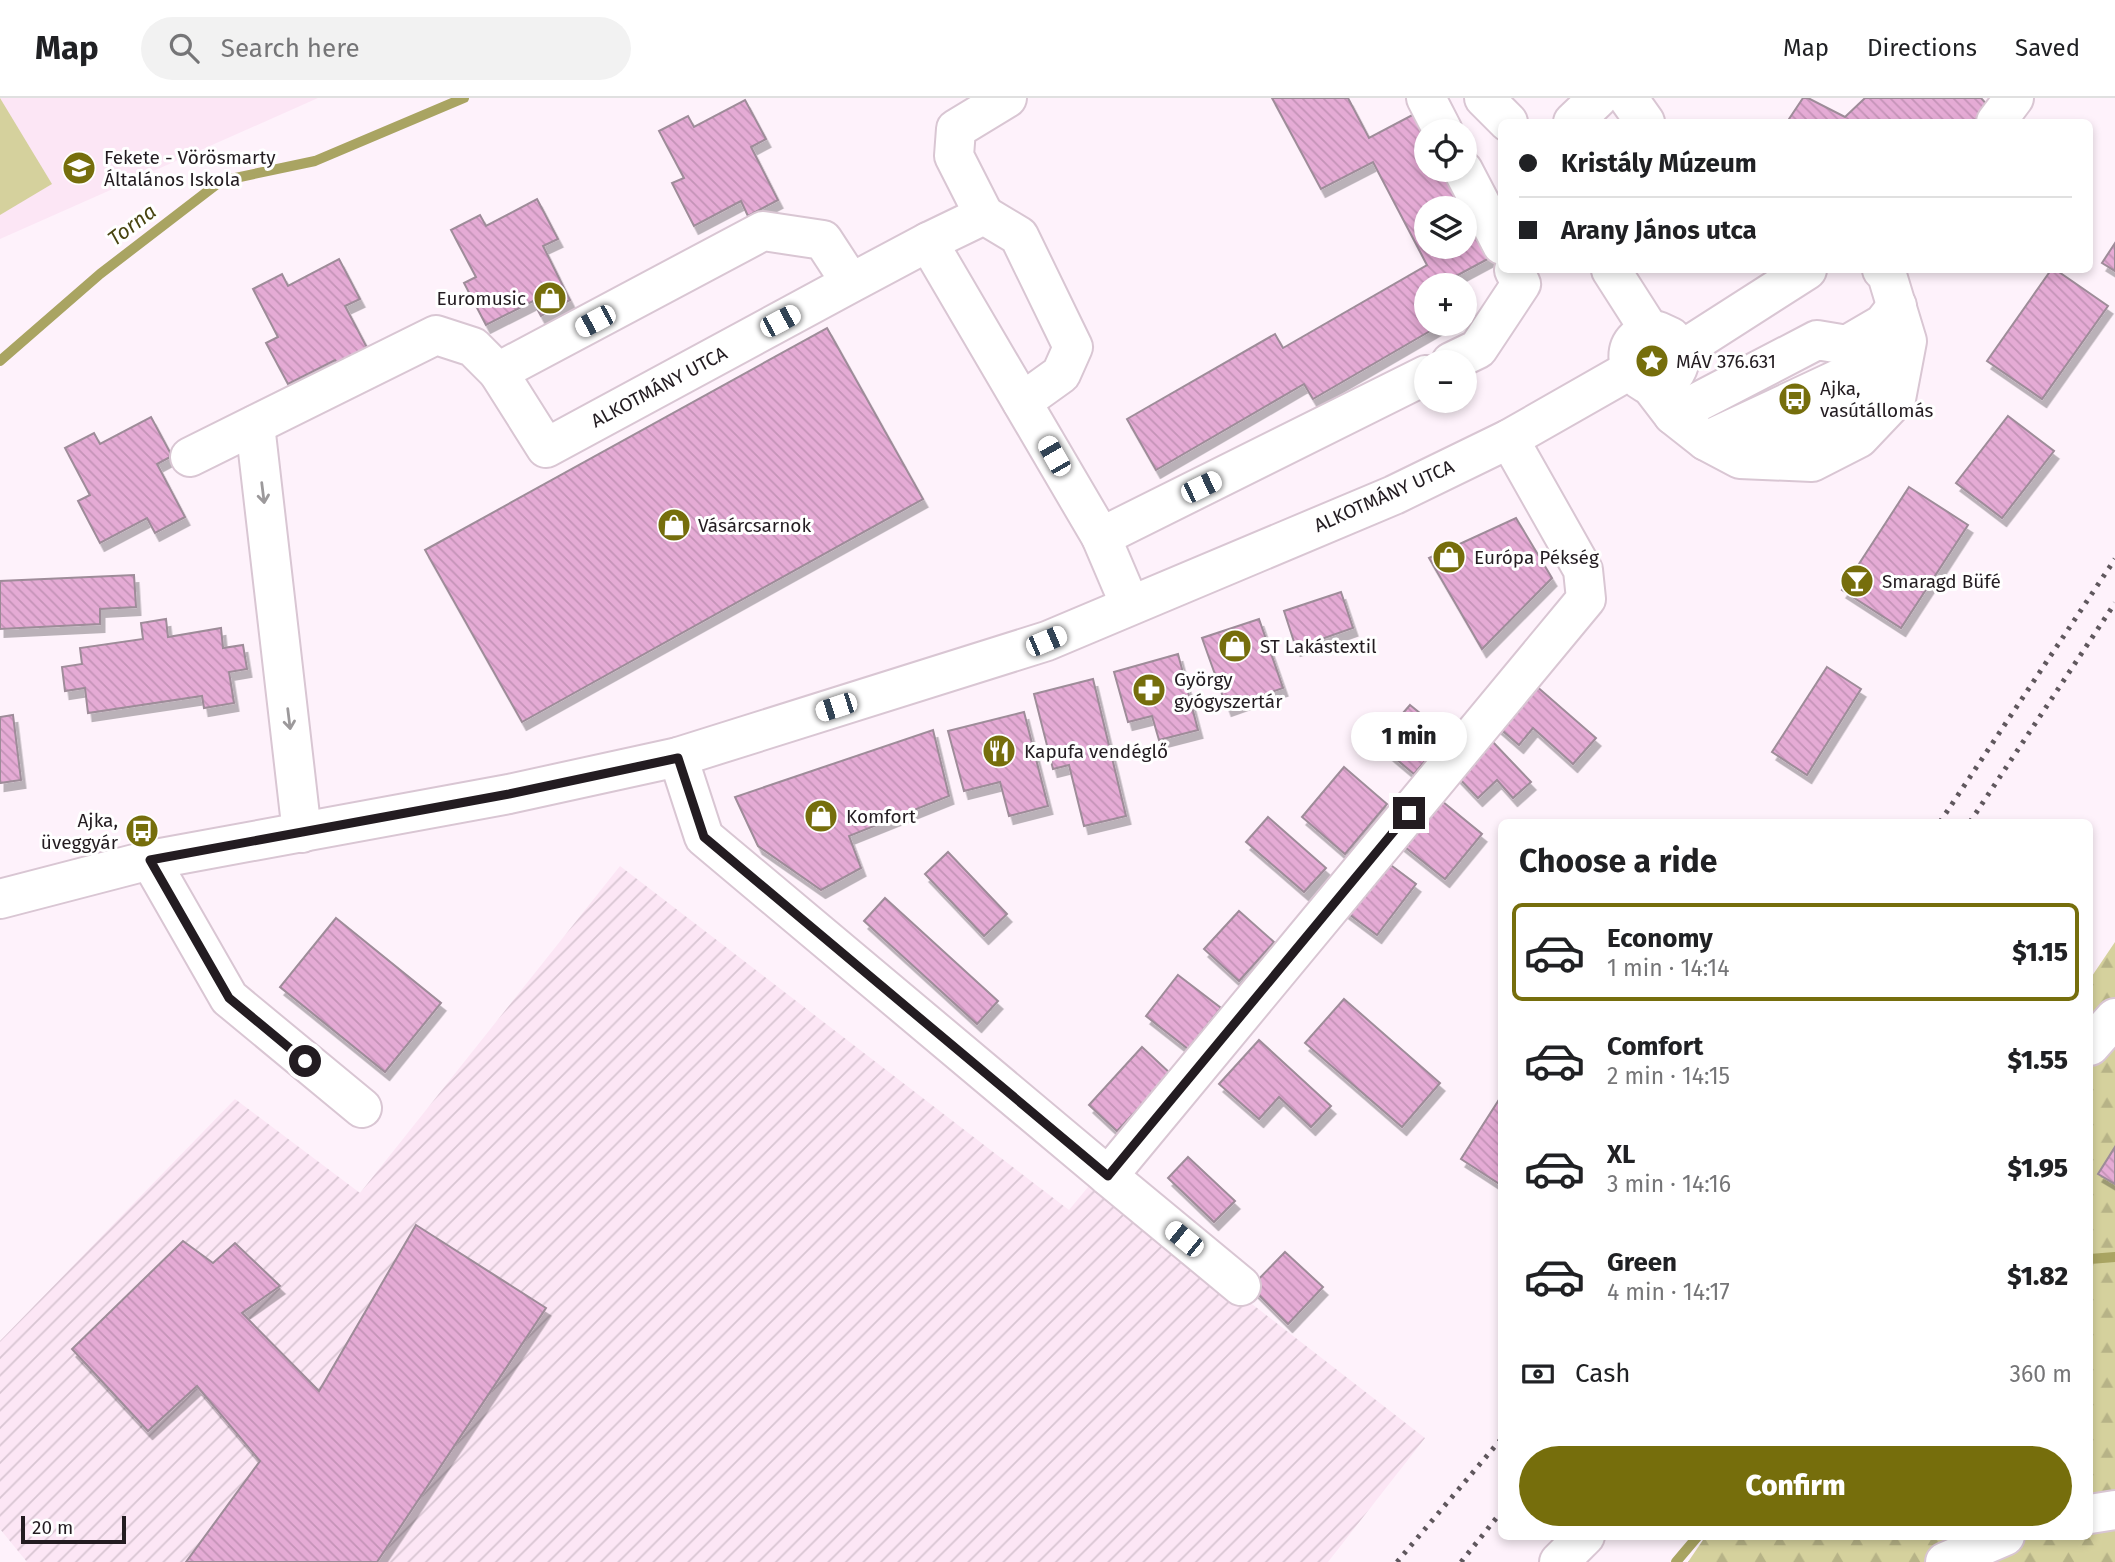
<!DOCTYPE html>
<meta charset="utf-8">
<style>
:root{--surface:#fff;--page:#f2f2f2;--text:#202124;--muted:#757577;--line:#e0e0e0;--accent:#766e0c}
body{margin:0;font-family:"Fira Sans",sans-serif;background:var(--page);color:var(--text);height:100vh;display:flex;flex-direction:column;font-size:26px;white-space:nowrap}
*{box-sizing:border-box;margin:0}
p{font-size:23px;color:var(--muted)}
.icon{flex:none;width:38px;height:38px;fill:none;stroke:currentColor;stroke-width:2;stroke-linecap:round;stroke-linejoin:round}
.map{position:relative;flex:1;overflow:hidden}
.side{position:absolute;left:1498px;top:721px;width:595px;height:721px;display:flex;flex-direction:column;background:var(--surface);border-radius:10px;box-shadow:0 4px 10px #0003}
.side>*{flex:none}
.banner{position:absolute;left:1498px;top:21px;width:595px;height:154px;border-radius:10px;box-shadow:0 4px 10px #0003;display:grid;align-content:center;height:154px;padding:0 21px;background:var(--surface)}
.fabs{position:absolute;left:1414px;top:21px;display:grid;gap:14px}
.fabs a{display:grid;place-items:center;width:63px;height:63px;border-radius:50%;background:var(--surface);box-shadow:0 4px 10px #0003;font-size:35px}
.scale{position:absolute;left:21px;bottom:18px;width:105px;box-sizing:border-box;padding-left:7px;border:4px solid #231c21;border-top:0;font-size:19px;line-height:24px;white-space:nowrap;color:#231c21;-webkit-text-stroke:5px #fff;paint-order:stroke}
.end{position:absolute;width:32px;height:32px;margin:-16px;border:9px solid #231c21;background:#fff;box-shadow:0 0 0 4px #fff}
.from{border-radius:50%}
.bubble{position:absolute;height:49px;border-radius:24px;background:var(--surface);box-shadow:0 4px 10px #0003;font-size:23px;font-weight:800;line-height:49px;text-align:center}
.car{position:absolute;width:21px;height:42px;margin:-21px -10px;border-radius:9px;box-shadow:0 0 5px 2px #0007;background:linear-gradient(#fff 24%,#345 0 40%,#fff 0 76%,#345 0 86%,#fff 0)}
.banner b{display:flex;align-items:center;gap:24px;height:66px;font-size:26px}
.banner b+b{border-top:2px solid var(--line)}
.banner i{width:18px;height:18px;background:var(--text)}
ul{padding:0;list-style:none}
li{display:flex;align-items:center;gap:21px;height:98px;margin:0 14px 10px;padding:0 7px;border:4px solid transparent;border-radius:10px}
li div{flex:1}
li b{display:block;font-size:26px}
li em{font-style:normal;font-weight:800}
li.selected{border-color:var(--accent)}
li>.icon{width:63px;height:63px;stroke-width:1.5}
h2{padding:0 21px;font-size:32px;line-height:84px}
.pay{display:flex;align-items:center;gap:18px;height:77px;padding:0 21px;font-size:26px}
.pay p{margin-inline-start:auto}
.cta{display:flex;gap:14px;margin-top:auto;padding:14px 21px}
.cta a{flex:1;height:80px;border-radius:42px;background:var(--accent);color:#fff;font-size:28px;font-weight:800;line-height:80px;text-align:center}
header{display:flex;align-items:center;gap:42px;box-sizing:border-box;height:98px;padding:0 35px;background:var(--surface);border-bottom:2px solid var(--line)}
header strong{font-size:33px}
nav{display:flex;gap:38px;margin-inline-start:auto;font-size:24px}
.search{width:490px;height:63px;background:var(--page);display:flex;align-items:center;gap:18px;box-sizing:border-box;padding:0 24px;border-radius:38px;color:var(--muted);font-size:26px}
.map>svg:first-child{display:block}
.built{fill:#fce6f5}
.industrial{fill:url(#industrial-furrows)}
.forest{fill:url(#forest-firs)}
.pitch{fill:#d5d19d}
.lines{fill:none;stroke-linecap:round;stroke-linejoin:round}
.stream{stroke:#a9a462;stroke-width:10}
.building{fill:url(#building-back-hatch);stroke:#9e8c99;stroke-width:2;fill-rule:evenodd;filter:url(#shadow)}
.minor-casing{stroke:#d9c6d3;stroke-width:42}
.major-casing{stroke:#d9c6d3;stroke-width:42}
.minor{stroke:#fff;stroke-width:38}
.major{stroke:#fff;stroke-width:38}
.rail{stroke:#5f575d;stroke-width:5;stroke-dasharray:3.5 7;stroke-linecap:butt}
.oneway{stroke:#9c999b}
.route{stroke:#231c21;stroke-width:9}
.labels{text-anchor:middle;dominant-baseline:central;stroke-width:6;stroke-linejoin:round;paint-order:stroke}
.poi-label{font-size:19px;fill:#231c21;stroke:#fff;text-anchor:start}
.street-label{font-size:19px;fill:#231c21;stroke:#fff}
.water-label{font-size:21px;font-style:italic;fill:#484410;stroke:#fff}
</style>
<header>
<strong>Map</strong>
<div class="search"><svg class="icon" aria-label="search" viewBox="0 0 24 24"><circle cx="10" cy="10" r="6"/><path d="M15 15l6 6"/></svg>Search here</div>
<nav><a>Map</a><a>Directions</a><a>Saved</a></nav>
</header>
<div class="map">
<svg width="2115" height="1464" viewBox="0 0 2115 1464">
<defs>
<pattern id="industrial-furrows" width="10" height="10" patternUnits="userSpaceOnUse" patternTransform="scale(1.75)"><rect width="10" height="10" fill="#fce6f5"/><path d="M-1 1l2-2M0 10L10 0M9 11l2-2" fill="none" stroke="#d8c5d2"/></pattern>
<pattern id="forest-firs" width="22" height="20" patternUnits="userSpaceOnUse" patternTransform="scale(1.75)"><rect width="22" height="20" fill="#d5d19d"/><path d="M5 1l3.5 6h-7zM16 11l3.5 6h-7z" fill="#b7b387"/></pattern>
<pattern id="building-back-hatch" width="6" height="6" patternUnits="userSpaceOnUse" patternTransform="scale(1.75)"><rect width="6" height="6" fill="#e5abd5"/><path d="M-1 5l2 2M0 0l6 6M5-1l2 2" fill="none" stroke="#c493b7"/></pattern>
<filter id="shadow"><feDropShadow dx="4.5" dy="8" stdDeviation="0" flood-color="#0004"/></filter>
</defs>
<rect width="100%" height="100%" fill="#fef2fb"/>
<path class="built" d="M0,0H318L0,141Z"/>
<path class="industrial" d="M620,768L1069,1112L1093,1083L1425,1340L1328,1464H27L0,1431V1243L235,1001L360,1095Z"/>
<path class="forest" d="M2115,844V1464H1688L1705,1439L2090,1438V881Z"/>
<path class="pitch" d="M0,0L52,86L0,117Z"/>
<g class="lines">
<g class="stream">
<path d="M0,263L100,176L221,83L315,63L464,0"/>
<path d="M2090,1161L2115,1159"/>
<path d="M1676,1464L1698,1438"/>
</g>
</g>
<g class="building">
<path d="M1272,0H1348L1369,40L1420,13L1426,33V72H1452L1497,156L1443,185L1444,187H1426V226H1442L1313,301L1304,286L1156,372L1127,321L1275,236L1283,250L1427,167L1373,64L1321,91ZM1426,110H1465V149H1426Z"/>
<path d="M1803,0H1808L1845,19L1865,0H1981L1990,10L1972,24H1787Z"/>
<path d="M745,2L766,41L751,49L778,102L748,118L741,103L694,128L672,85L684,80L659,33L688,18L694,29Z"/>
<path d="M537,101L558,141L543,148L570,202L541,218L533,203L486,227L464,185L476,179L451,132L480,117L486,128Z"/>
<path d="M2115,145V173L2102,165Z"/>
<path d="M339,161L360,201L345,208L373,261L343,277L335,262L288,286L266,245L278,239L253,191L282,176L288,188Z"/>
<path d="M2051,172H2056L2108,208L2042,301L1987,263Z"/>
<path d="M827,230L923,401L522,624L425,452Z"/>
<path d="M2008,318L2054,353L2002,420L1956,385Z"/>
<path d="M151,319L172,358L157,366L185,419L155,435L147,420L100,445L78,403L90,397L65,350L94,335L100,346Z"/>
<path d="M1909,389L1968,427L1901,530L1842,492Z"/>
<path d="M1516,420L1552,480L1482,551L1429,460Z"/>
<path d="M134,477L136,509L100,511V526L0,531V483Z"/>
<path d="M1341,494L1353,530L1296,550L1284,513Z"/>
<path d="M166,521L168,539L221,530L223,550L243,547L247,571L229,574L234,605L204,610L202,598L88,615L85,590L65,593L62,569L82,566L80,550L143,541L141,525Z"/>
<path d="M1259,521L1283,590L1227,610L1202,540Z"/>
<path d="M1178,556L1198,632L1159,642L1152,618L1128,624L1114,574Z"/>
<path d="M1827,569L1861,591L1807,677L1772,654Z"/>
<path d="M1527,580L1596,640L1573,666L1533,630L1519,647L1490,622Z"/>
<path d="M1093,581L1126,718L1084,728L1069,667L1053,671L1034,596Z"/>
<path d="M1410,607L1447,637L1414,676L1377,645Z"/>
<path d="M1024,614L1048,708L1009,718L1000,684L964,693L948,633Z"/>
<path d="M13,617L21,682L0,685V619Z"/>
<path d="M933,632L949,698L849,738L861,770L821,792L758,748L735,699Z"/>
<path d="M1491,642L1531,684L1513,700L1497,682L1478,700L1455,676Z"/>
<path d="M1344,669L1387,706L1345,756L1302,719Z"/>
<path d="M1437,699L1482,736L1445,781L1400,745Z"/>
<path d="M1268,719L1326,770L1304,794L1246,744Z"/>
<path d="M948,754L1007,816L984,838L925,776Z"/>
<path d="M1380,759L1416,786L1377,837L1341,810Z"/>
<path d="M885,800L998,903L977,926L864,823Z"/>
<path d="M1239,813L1274,844L1239,883L1204,851Z"/>
<path d="M336,820L441,905L385,974L280,889Z"/>
<path d="M1178,877L1221,910L1188,951L1146,918Z"/>
<path d="M1344,901L1440,985L1402,1029L1305,945Z"/>
<path d="M1259,942L1331,1008L1311,1029L1279,999L1259,1021L1219,986Z"/>
<path d="M1142,949L1171,976L1117,1033L1089,1007Z"/>
<path d="M1502,997V1085L1501,1087L1461,1061Z"/>
<path d="M2115,1049V1086L2098,1076Z"/>
<path d="M1188,1059L1235,1103L1214,1124L1168,1080Z"/>
<path d="M416,1127L546,1210L377,1464H186L260,1363L197,1288L148,1333L72,1251L183,1143L213,1165L235,1145L280,1188L242,1215L319,1293Z"/>
<path d="M1285,1154L1323,1189L1288,1226L1251,1189Z"/>
</g>
<g class="lines">
<defs>
<g id="minor">
<path d="M1426,0L1443,33"/>
<path d="M1484,0L1508,24"/>
<path d="M1628,0L1645,24"/>
<path d="M1573,24L1598,0"/>
<path d="M1996,24L2014,0"/>
<path d="M1463,72L1502,147"/>
<path d="M984,117L954,58L956,31L1007,0"/>
<path d="M928,144L984,117L1019,138L1073,249L1061,276L1022,304"/>
<path d="M1611,172L1650,233"/>
<path d="M851,185L823,142L763,133L498,274L546,350L851,185L928,144L1101,439L1426,277"/>
<path d="M1658,233L1671,239L1682,252C1680,269 1675,282 1658,289C1619,283 1618,233 1658,233Z"/>
<path d="M1682,252L1807,172"/>
<path d="M1451,264L1478,251L1521,186L1514,172"/>
<path d="M1650,287L1673,317L1706,343L1740,361L1812,364L1859,340L1896,301L1907,243L1887,177L1882,172"/>
<path d="M1673,317L1817,242L1847,247L1883,226L1897,208"/>
<path d="M255,327L302,735"/>
<path d="M1706,343L1877,263L1894,215"/>
<path d="M190,359L436,237L473,249L498,274"/>
<path d="M1742,360L1875,292"/>
<path d="M1101,439L1130,507"/>
<path d="M678,659L704,739L1108,1078L1586,501L1583,472L1509,341"/>
<path d="M150,762L229,900L362,1010"/>
<path d="M0,801L150,762L509,696L678,659L1047,543L1394,397L1509,341L1630,272"/>
<path d="M2090,948L2115,920"/>
<path d="M1108,1078L1241,1188"/>
<path d="M1559,1464L1585,1438"/>
</g>
<g id="major">
<path d="M2090,1416L2115,1412"/>
<path d="M1945,1464L2005,1438"/>
</g>
</defs>
<use href="#minor" class="minor-casing"/>
<use href="#major" class="major-casing"/>
<use href="#minor" class="minor"/>
<use href="#major" class="major"/>
<g class="rail">
<path d="M1940,724L2115,461"/>
<path d="M1970,724L2115,505"/>
<path d="M1397,1464L1502,1340"/>
<path d="M1461,1464L1502,1413"/>
</g>
</g>
<defs><path id="oneway-shaft" d="M-6 0H5M1.5-3L5.5 0L1.5 3" fill="none" stroke-width="1.6" stroke-linecap="round" stroke-linejoin="round" transform="scale(1.75)"/></defs>
<g class="oneway">
<use href="#oneway-shaft" transform="translate(263 395) rotate(83)"/>
<use href="#oneway-shaft" transform="translate(289 621) rotate(83)"/>
</g>
<g class="lines">
<path class="route" d="M305,963L229,900L150,762L509,696L678,660L704,739L1108,1078L1409,715"/>
</g>
<defs>
<symbol id="school-disc" viewBox="-11 -11 22 22"><circle r="9.5" fill="#766e0c" stroke="#fff"/><path d="M0-5L7-2L0 1L-7-2ZM-4 1L0 2.5L4 1V4Q0 6-4 4Z" fill="#fff"/></symbol>
<symbol id="shop-disc" viewBox="-11 -11 22 22"><circle r="9.5" fill="#766e0c" stroke="#fff"/><path d="M-5-2.5h2.3a2.7 3.5 0 0 1 5.4 0H5L5.5 6h-11ZM-1.5-2.5h3a1.5 2.3 0 0 0-3 0Z" fill="#fff"/></symbol>
<symbol id="sight-disc" viewBox="-11 -11 22 22"><circle r="9.5" fill="#766e0c" stroke="#fff"/><path d="M0-6L1.8-2.2L6-1.7L2.9 1.2L3.7 5.4L0 3.3L-3.7 5.4L-2.9 1.2L-6-1.7L-1.8-2.2Z" fill="#fff"/></symbol>
<symbol id="bus-disc" viewBox="-11 -11 22 22"><circle r="9.5" fill="#766e0c" stroke="#fff"/><path d="M-5-6H5V4H4V6H2V4H-2V6H-4V4H-5ZM-3.5-4V0h7V-4ZM-3.5 1.2v1.5H-2V1.2ZM2 1.2v1.5H3.5V1.2Z" fill="#fff"/></symbol>
<symbol id="bar-disc" viewBox="-11 -11 22 22"><circle r="9.5" fill="#766e0c" stroke="#fff"/><path d="M-6-5H6L.8 .8V4.5H3.5V6h-7V4.5H-.8V.8Z" fill="#fff"/></symbol>
<symbol id="pharmacy-disc" viewBox="-11 -11 22 22"><circle r="9.5" fill="#766e0c" stroke="#fff"/><path d="M-2-6h4v4h4v4h-4v4h-4v-4h-4v-4h4Z" fill="#fff"/></symbol>
<symbol id="restaurant-disc" viewBox="-11 -11 22 22"><circle r="9.5" fill="#766e0c" stroke="#fff"/><path d="M-5-6h1v4h1v-4h1v4h1v-4h1v5L-1.5 .5V6h-2V.5L-5-1ZM5-6V6H3V1.5H1.5Q1.5-4 5-6Z" fill="#fff"/></symbol>
</defs>
<g fill-rule="evenodd">
<use href="#school-disc" x="60" y="51" width="38" height="38"/>
<use href="#shop-disc" x="531" y="181" width="38" height="38"/>
<use href="#sight-disc" x="1633" y="244" width="38" height="38"/>
<use href="#bus-disc" x="1776" y="282" width="38" height="38"/>
<use href="#shop-disc" x="655" y="408" width="38" height="38"/>
<use href="#shop-disc" x="1430" y="440" width="38" height="38"/>
<use href="#bar-disc" x="1838" y="464" width="38" height="38"/>
<use href="#shop-disc" x="1216" y="529" width="38" height="38"/>
<use href="#pharmacy-disc" x="1130" y="573" width="38" height="38"/>
<use href="#restaurant-disc" x="980" y="634" width="38" height="38"/>
<use href="#shop-disc" x="802" y="699" width="38" height="38"/>
<use href="#bus-disc" x="123" y="714" width="38" height="38"/>
</g>
<g class="labels">
<g class="poi-label">
<text x="104" y="59">Fekete - Vörösmarty<tspan x="104" dy="22">Általános Iskola</tspan></text>
<text x="526" y="200" text-anchor="end">Euromusic</text>
<text x="1676" y="263">MÁV 376.631</text>
<text x="1820" y="290">Ajka,<tspan x="1820" dy="22">vasútállomás</tspan></text>
<text x="698" y="427">Vásárcsarnok</text>
<text x="1474" y="459">Európa Pékség</text>
<text x="1882" y="483">Smaragd Büfé</text>
<text x="1260" y="548">ST Lakástextil</text>
<text x="1174" y="581">György<tspan x="1174" dy="22">gyógyszertár</tspan></text>
<text x="1024" y="653">Kapufa vendéglő</text>
<text x="846" y="718">Komfort</text>
<text x="118" y="722" text-anchor="end">Ajka,<tspan x="118" dy="22">üveggyár</tspan></text>
</g>
<g class="street-label">
<text transform="translate(659 289) rotate(-28)">ALKOTMÁNY UTCA</text>
<text transform="translate(1384 398) rotate(-24)">ALKOTMÁNY UTCA</text>
</g>
<g class="water-label">
<text transform="translate(132 127) rotate(-37)">Torna</text>
</g>
</g>
</svg>
<div class="fabs">
<a><svg class="icon" aria-label="locate" viewBox="0 0 24 24"><circle cx="12" cy="12" r="6"/><path d="M12 2v4M12 18v4M2 12h4M18 12h4"/></svg></a>
<a><svg class="icon" aria-label="layers" viewBox="0 0 24 24"><path d="M12 4l9 5-9 5-9-5zM3 14l9 5 9-5"/></svg></a>
<a>+</a>
<a>−</a>
</div>
<div class="scale">20 m</div>
<i class="end from" style="left:305px;top:963px"></i>
<i class="end" style="left:1409px;top:715px"></i>
<div class="bubble" style="left:1351px;top:614px;width:116px">1 min</div>
<i class="car" style="left:595px;top:223px;rotate:242deg"></i>
<i class="car" style="left:780px;top:223px;rotate:62deg"></i>
<i class="car" style="left:1054px;top:358px;rotate:330deg"></i>
<i class="car" style="left:1201px;top:389px;rotate:64deg"></i>
<i class="car" style="left:1046px;top:543px;rotate:67deg"></i>
<i class="car" style="left:836px;top:609px;rotate:252deg"></i>
<i class="car" style="left:1184px;top:1141px;rotate:309deg"></i>
<div class="banner">
<b><i class="from"></i>Kristály Múzeum</b>
<b><i></i>Arany János utca</b>
</div>
<section class="side">
<h2>Choose a ride</h2>
<ul>
<li class="selected"><svg class="icon" aria-label="car" viewBox="0 0 24 24"><path d="M5 17H2v-5l4-1 3-4h7l3 4 3 1v5h-3M9 17h6M6 11h13"/><circle cx="7" cy="17" r="2"/><circle cx="17" cy="17" r="2"/></svg><div><b>Economy</b><p>1 min · 14:14</p></div><em>$1.15</em></li>
<li><svg class="icon" aria-label="car" viewBox="0 0 24 24"><path d="M5 17H2v-5l4-1 3-4h7l3 4 3 1v5h-3M9 17h6M6 11h13"/><circle cx="7" cy="17" r="2"/><circle cx="17" cy="17" r="2"/></svg><div><b>Comfort</b><p>2 min · 14:15</p></div><em>$1.55</em></li>
<li><svg class="icon" aria-label="car" viewBox="0 0 24 24"><path d="M5 17H2v-5l4-1 3-4h7l3 4 3 1v5h-3M9 17h6M6 11h13"/><circle cx="7" cy="17" r="2"/><circle cx="17" cy="17" r="2"/></svg><div><b>XL</b><p>3 min · 14:16</p></div><em>$1.95</em></li>
<li><svg class="icon" aria-label="car" viewBox="0 0 24 24"><path d="M5 17H2v-5l4-1 3-4h7l3 4 3 1v5h-3M9 17h6M6 11h13"/><circle cx="7" cy="17" r="2"/><circle cx="17" cy="17" r="2"/></svg><div><b>Green</b><p>4 min · 14:17</p></div><em>$1.82</em></li>
</ul>
<div class="pay"><svg class="icon" aria-label="cash" viewBox="0 0 24 24"><path d="M3 7h18v10H3z"/><circle cx="12" cy="12" r="2"/></svg>Cash<p>360 m</p></div>
<div class="cta"><a>Confirm</a></div>
</section>
</div>
